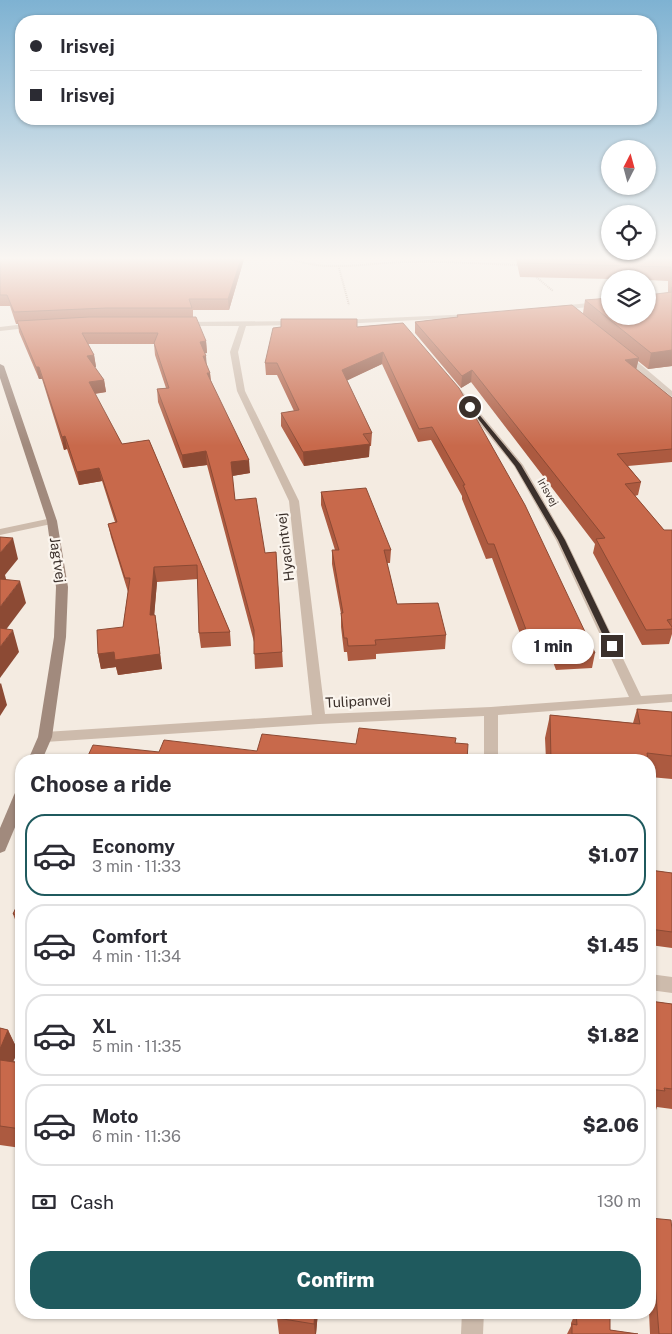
<!DOCTYPE html>
<meta charset="utf-8">
<style>
:root{--surface:#fff;--page:#f2f2f3;--text:#2b2b33;--muted:#7c7c81;--line:#e1e1e2;--accent:#1f5a5e}
body{margin:0;font-family:"Public Sans",sans-serif;background:var(--page);color:var(--text);height:100vh;display:flex;flex-direction:column;font-size:19px;white-space:nowrap}
*{box-sizing:border-box;margin:0}
p{font-size:16px;color:var(--muted)}
.icon{flex:none;width:28px;height:28px;fill:none;stroke:currentColor;stroke-width:2;stroke-linecap:round;stroke-linejoin:round}
.map{position:relative;flex:1;overflow:hidden}
.sheet{position:absolute;left:15px;top:754px;width:641px;height:565px;display:flex;flex-direction:column;background:var(--surface);border-radius:20px;box-shadow:0 1px 4px #0004}
.sheet>*{flex:none}
.top-card{position:absolute;left:15px;top:15px;width:642px;height:110px;border-radius:20px;box-shadow:0 1px 4px #0004;display:grid;align-content:center;height:110px;padding:0 15px;background:var(--surface)}
.needle{width:32px;rotate:6deg}
.controls{position:absolute;left:601px;top:140px;display:grid;gap:10px}
.controls a{display:grid;place-items:center;width:55px;height:55px;border-radius:50%;background:var(--surface);box-shadow:0 1px 4px #0004;font-size:25px}
.end{position:absolute;width:22px;height:22px;margin:-11px;border:6px solid #3b302b;background:#fff;box-shadow:0 0 0 2px #fff}
.from{border-radius:50%}
.bubble{position:absolute;height:35px;border-radius:18px;background:var(--surface);box-shadow:0 1px 4px #0004;font-size:16px;font-weight:800;line-height:35px;text-align:center}
.top-card b{display:flex;align-items:center;gap:18px;height:48px;font-size:19px}
.top-card b+b{border-top:1px solid var(--line)}
.top-card i{width:12px;height:12px;background:var(--text)}
ul{padding:0;list-style:none}
li{display:flex;align-items:center;gap:15px;height:82px;margin:0 10px 8px;padding:0 5px;border:2px solid var(--line);border-radius:20px}
li div{flex:1}
li b{display:block;font-size:19px}
li em{font-style:normal;font-weight:800}
li.active{border-color:var(--accent)}
li>.icon{width:45px;height:45px;stroke-width:1.5}
h2{padding:0 15px;font-size:22px;line-height:60px}
.pay{display:flex;align-items:center;gap:12px;height:55px;padding:0 15px;font-size:19px}
.pay p{margin-inline-start:auto}
.primary-button{display:flex;gap:10px;margin-top:auto;padding:10px 15px}
.primary-button a{flex:1;height:58px;border-radius:20px;background:var(--accent);color:#fff;font-size:20px;font-weight:800;line-height:58px;text-align:center}
.map>svg:first-child{display:block}
.lines{fill:none;stroke-linecap:round;stroke-linejoin:round}
.path{stroke:#b9a596;stroke-width:2;stroke-dasharray:1 1;stroke-linecap:butt}
.street{fill:#cdbbac;fill-rule:evenodd}
.secondary{fill:#a18a7d;fill-rule:evenodd}
.wall{fill:#ac5a40}
.shaded-wall{fill:#8c4a34}
.building{fill:#c8694b;stroke:#8c4a34}
.route{fill:#3b302b}
.labels{text-anchor:middle;dominant-baseline:central;stroke-width:4.5;stroke-linejoin:round;paint-order:stroke}
.far-street-label{font-size:11px;fill:#3b302b;stroke:#fbf5ee}
.street-label{font-size:14px;fill:#3b302b;stroke:#fbf5ee}
</style>
<div class="map">
<svg width="672" height="1334" viewBox="0 0 672 1334">
<rect width="100%" height="100%" fill="#f4ebe1"/>
<g class="lines">
<g class="path">
<path d="M291,259C330,273 369,262 409,262C446,261 484,264 521,265"/>
<path d="M339,268L349,305"/>
<path d="M535,276L553,291"/>
</g>
<g class="street">
<path d="M610,301V305L558,310L555,308L558,306Z"/>
<path d="M473,314L475,315V317L341,324L337,322L341,320Z"/>
<path d="M298,321L302,323L301,325L246,326L238,352L245,391L299,501L325,714L491,707L629,697L556,540L514,466L455,394L454,392L458,390H461L523,465L566,540L641,696L672,694V702L498,715V760H484V716L319,724L45,742L40,740L38,737L40,734L45,732L312,715L289,501L237,391L230,352L239,326H183L179,324L183,322Z"/>
<path d="M33,323L37,325L36,327L0,331V327Z"/>
<path d="M621,353H627L672,391V397L621,357Z"/>
<path d="M52,518L57,521L56,523L0,535V529Z"/>
<path d="M650,974L672,977V993L650,990Z"/>
<path d="M462,1312H484L483,1334H461Z"/>
</g>
<g class="secondary">
<path d="M0,364L4,366L57,521L68,587L66,637L52,737L42,760H28L38,737L54,637L56,587L47,521L0,378Z"/>
<path d="M21,790V813L5,851L0,853V828L14,795L16,791Z"/>
</g>
</g>
<g class="wall">
<path d="M0,259H244L229,310H193V317L206,341L207,353H205L206,364L210,373L211,381L250,473L232,476L235,500L265,553L276,552L283,667L255,669L254,642L207,465L183,468L158,402L157,389L166,388L155,355L154,344H88L94,355L96,367H94L104,380L106,392L95,394L122,444L149,440L230,632L231,646L201,648L199,633L198,579L157,582L154,615H155L157,630L162,669L118,675L116,667L101,669L98,654L123,627L128,592L111,537L108,524L115,522L102,481L79,485L67,449L64,450L42,379H39L19,332L18,324H16L10,306H0Z"/>
<path d="M516,259H672V366L648,369L638,361L636,369L672,398V462L628,466L641,482L638,495L635,496L664,530H672V634L669,644L642,645L593,553L595,544L471,382L461,388L415,333V322L457,317V315L583,313L585,300L668,293V281L648,280V279H610L520,277Z"/>
<path d="M403,323L595,653L592,668L556,670L552,659L533,661L528,650H526L492,558L486,559L462,499V496L431,440L418,442L382,364L347,380L372,433L371,446H369V457L304,466L281,426V413L294,411L277,375H266L265,363L281,327H357Z"/>
<path d="M321,492L391,550L390,563H387L397,604L446,635L445,649L376,654V659L348,661L347,652H344L341,627V614L332,564V550H335L321,505Z"/>
<path d="M637,709L672,712V779L650,777V760H546L545,738L550,715L633,723Z"/>
<path d="M456,743L467,760H86L159,752L257,751L356,744Z"/>
<path d="M650,870L672,873V948L650,945Z"/>
<path d="M21,897V930H19L13,914Z"/>
<path d="M650,1001L672,1004V1109L657,1107L656,1110L650,1109Z"/>
<path d="M0,1028L8,1030L18,1051L13,1061L21,1063V1148L0,1145Z"/>
<path d="M650,1218L672,1334H650L649,1312H650Z"/>
<path d="M278,1312H318L316,1334H279L277,1318Z"/>
<path d="M576,1312H586L610,1330L638,1334H567L571,1326V1323Z"/>
</g>
<g class="shaded-wall">
<path d="M241,259H244L229,310L228,299Z"/>
<path d="M206,341L207,353L201,354L200,342Z"/>
<path d="M672,350V366L648,369L651,353Z"/>
<path d="M383,352L382,364L342,383V370Z"/>
<path d="M94,355L96,367L89,368L87,356Z"/>
<path d="M203,356H206L207,368Z"/>
<path d="M639,358L636,370L625,360Z"/>
<path d="M36,367H39L42,379H39Z"/>
<path d="M472,370L471,382L461,388L462,376Z"/>
<path d="M207,373H210L211,385Z"/>
<path d="M104,380L106,392L91,394L89,382Z"/>
<path d="M65,436L67,449L64,450L62,437Z"/>
<path d="M370,444L369,457L304,466L303,452Z"/>
<path d="M206,451L207,465L183,468L182,455Z"/>
<path d="M249,460L250,473L232,476L231,462Z"/>
<path d="M99,468L102,481L79,485L77,472Z"/>
<path d="M13,538L18,559L5,575L8,586L0,597V553Z"/>
<path d="M154,567L157,582L153,630L150,615Z"/>
<path d="M20,581L26,603L2,635L0,628V607Z"/>
<path d="M155,615L162,669L118,675L116,667L101,669L98,654L114,652Z"/>
<path d="M13,630L19,652L0,678V647Z"/>
<path d="M1,683L7,705L0,716V684Z"/>
<path d="M8,1030L18,1051L5,1080L0,1069V1049Z"/>
<path d="M315,1312H318L316,1334H315L314,1324Z"/>
</g>
<g class="building">
<path d="M0,259H241L228,299H189L192,308H106L14,312L7,295H0Z"/>
<path d="M520,259H672V279H671V267L521,263Z"/>
<path d="M672,287V350L651,353L585,300L610,298V316H648V295L672,292Z"/>
<path d="M572,305L639,358L625,360L672,398V449L617,454L641,482L625,484L664,530H672V619L667,620L672,627V629L646,630L596,539L605,538L472,370L462,376L415,322L458,317L457,315Z"/>
<path d="M89,317H196L206,341L200,342L206,356H203L210,373H207L249,460L231,462L235,500L256,498L265,553L276,552L282,652L254,654V630L206,451L182,455L157,389L169,388L154,343L158,333H82L94,355L87,356L104,380L89,382L122,444L149,440L230,632L199,633L197,565L154,567L150,615H155L160,654L115,660L114,652L98,654L97,630L123,627L130,578H125L108,524L117,522L99,468L77,472L65,436L62,437L39,367H36L17,321Z"/>
<path d="M281,319H357V327L403,323L459,388L525,505L595,653L559,655L554,644L535,646L531,635H528L494,544H488L463,485H465L432,427L419,429L383,352L342,370L372,433L363,434L370,444L303,452L281,413L299,410L277,363H265L273,328L281,327Z"/>
<path d="M366,488L391,550H384L397,604L438,603L446,635L375,640L376,645L348,646L347,638H344L341,613H343L332,550H339L321,492Z"/>
<path d="M0,537L13,538L0,553Z"/>
<path d="M0,579L20,581L0,607Z"/>
<path d="M0,628L13,630L0,647Z"/>
<path d="M637,709L672,712V756L647,753L648,760H617L584,757L585,760H551L550,715L640,724Z"/>
<path d="M359,728L456,738L455,743L468,744L467,760H400L356,755L355,760H86L93,745L159,752L164,740L257,751L262,734L356,744Z"/>
<path d="M650,870L672,873V932L650,929Z"/>
<path d="M21,897V915L13,914Z"/>
<path d="M650,1001L672,1004V1089L664,1088L665,1091L650,1089Z"/>
<path d="M0,1028L8,1030L0,1049Z"/>
<path d="M0,1060L21,1063V1129L0,1126Z"/>
<path d="M650,1218L671,1220L672,1230V1334H659L654,1270L650,1269Z"/>
<path d="M278,1312H315L314,1324L277,1318Z"/>
<path d="M576,1312H586L610,1316V1330L638,1334H572V1324L577,1325Z"/>
</g>
<linearGradient id="sky" x2="0" y2="1"><stop stop-color="#7eb2d2"/><stop offset="0.58" stop-color="#faf6f2"/><stop offset="1" stop-color="#faf6f2" stop-opacity="0"/></linearGradient>
<rect width="672" height="446" fill="url(#sky)"/>
<path class="route" d="M468,406H472L521,465L565,540L616,646L614,648L608,646L558,540L515,466Z"/>
<g class="labels">
<g class="far-street-label">
<text transform="translate(548 492) rotate(60)">Irisvej</text>
</g>
<g class="street-label">
<text transform="translate(285 547) rotate(-97)">Hyacintvej</text>
<text transform="translate(58 560) rotate(82)">Jagtvej</text>
<text transform="translate(358 701) rotate(-3)">Tulipanvej</text>
</g>
</g>
</svg>
<div class="controls">
<a><svg class="needle" viewBox="-14 -14 28 28"><path d="M0-13l5 13h-10z" fill="#e53935"/><path d="M0 13l5-13h-10z" fill="#7c7c81"/></svg></a>
<a><svg class="icon" aria-label="locate" viewBox="0 0 24 24"><circle cx="12" cy="12" r="6"/><path d="M12 2v4M12 18v4M2 12h4M18 12h4"/></svg></a>
<a><svg class="icon" aria-label="layers" viewBox="0 0 24 24"><path d="M12 4l9 5-9 5-9-5zM3 14l9 5 9-5"/></svg></a>
</div>
<i class="end from" style="left:470px;top:407px"></i>
<i class="end" style="left:612px;top:646px"></i>
<div class="bubble" style="left:512px;top:629px;width:82px">1 min</div>
<div class="top-card">
<b><i class="from"></i>Irisvej</b>
<b><i></i>Irisvej</b>
</div>
<section class="sheet">
<h2>Choose a ride</h2>
<ul>
<li class="active"><svg class="icon" aria-label="car" viewBox="0 0 24 24"><path d="M5 17H2v-5l4-1 3-4h7l3 4 3 1v5h-3M9 17h6M6 11h13"/><circle cx="7" cy="17" r="2"/><circle cx="17" cy="17" r="2"/></svg><div><b>Economy</b><p>3 min · 11:33</p></div><em>$1.07</em></li>
<li><svg class="icon" aria-label="car" viewBox="0 0 24 24"><path d="M5 17H2v-5l4-1 3-4h7l3 4 3 1v5h-3M9 17h6M6 11h13"/><circle cx="7" cy="17" r="2"/><circle cx="17" cy="17" r="2"/></svg><div><b>Comfort</b><p>4 min · 11:34</p></div><em>$1.45</em></li>
<li><svg class="icon" aria-label="car" viewBox="0 0 24 24"><path d="M5 17H2v-5l4-1 3-4h7l3 4 3 1v5h-3M9 17h6M6 11h13"/><circle cx="7" cy="17" r="2"/><circle cx="17" cy="17" r="2"/></svg><div><b>XL</b><p>5 min · 11:35</p></div><em>$1.82</em></li>
<li><svg class="icon" aria-label="car" viewBox="0 0 24 24"><path d="M5 17H2v-5l4-1 3-4h7l3 4 3 1v5h-3M9 17h6M6 11h13"/><circle cx="7" cy="17" r="2"/><circle cx="17" cy="17" r="2"/></svg><div><b>Moto</b><p>6 min · 11:36</p></div><em>$2.06</em></li>
</ul>
<div class="pay"><svg class="icon" aria-label="cash" viewBox="0 0 24 24"><path d="M3 7h18v10H3z"/><circle cx="12" cy="12" r="2"/></svg>Cash<p>130 m</p></div>
<div class="primary-button"><a>Confirm</a></div>
</section>
</div>
